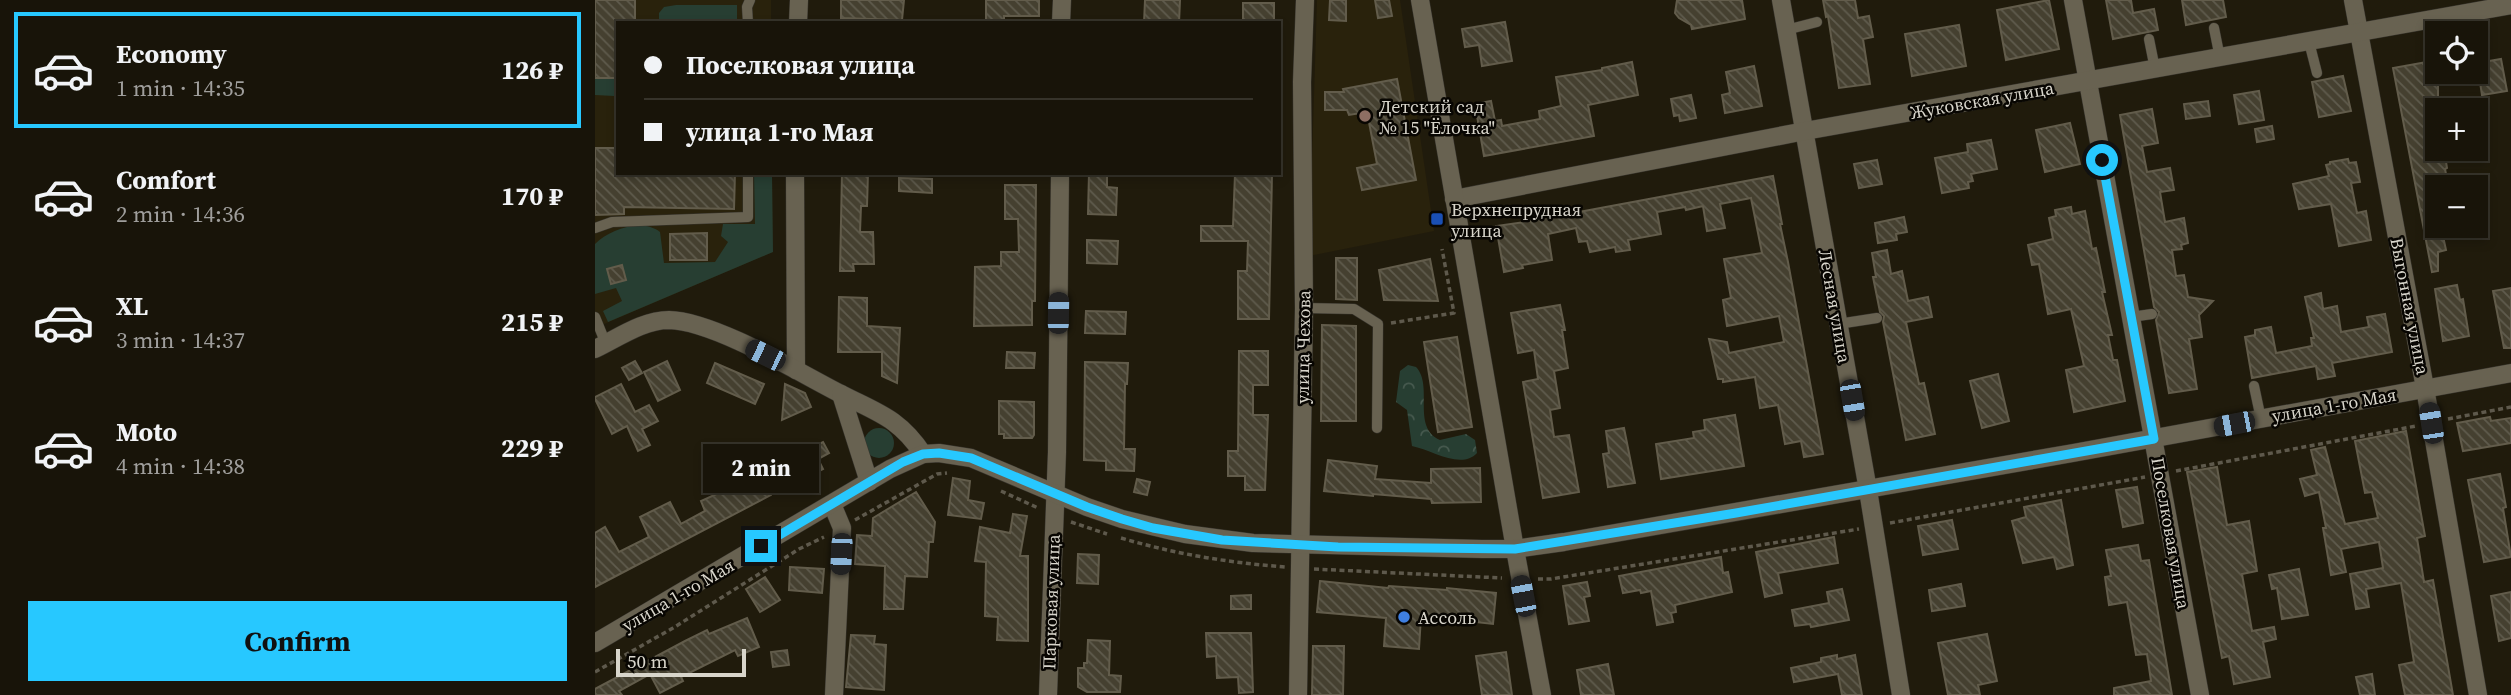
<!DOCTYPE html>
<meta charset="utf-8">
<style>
:root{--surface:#181409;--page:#252117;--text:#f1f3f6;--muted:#9f9e9c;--line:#36332a;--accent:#27c8ff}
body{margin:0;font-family:"Source Serif 4",serif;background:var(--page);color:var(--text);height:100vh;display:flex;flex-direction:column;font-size:26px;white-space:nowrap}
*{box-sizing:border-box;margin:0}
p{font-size:23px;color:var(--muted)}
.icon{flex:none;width:38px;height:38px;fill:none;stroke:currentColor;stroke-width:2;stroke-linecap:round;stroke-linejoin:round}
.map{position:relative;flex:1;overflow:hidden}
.drawer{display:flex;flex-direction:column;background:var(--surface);width:595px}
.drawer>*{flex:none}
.banner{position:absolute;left:21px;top:21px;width:665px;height:154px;border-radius:0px;box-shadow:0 4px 10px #0003,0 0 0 2px var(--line);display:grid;align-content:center;height:154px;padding:0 28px;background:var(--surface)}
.tools{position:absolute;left:1830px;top:21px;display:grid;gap:14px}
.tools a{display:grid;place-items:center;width:63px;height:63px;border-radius:0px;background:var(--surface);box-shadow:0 4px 10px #0003,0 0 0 2px var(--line);font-size:35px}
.scale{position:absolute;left:21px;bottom:18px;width:130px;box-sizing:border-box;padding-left:7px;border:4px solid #d8d5cb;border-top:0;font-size:19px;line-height:24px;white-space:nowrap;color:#d8d5cb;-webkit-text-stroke:5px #080602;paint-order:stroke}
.end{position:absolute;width:32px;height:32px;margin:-16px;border:9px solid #27c8ff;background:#111;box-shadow:0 0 0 4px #111}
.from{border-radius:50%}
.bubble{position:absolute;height:49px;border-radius:0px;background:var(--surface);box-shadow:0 4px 10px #0003,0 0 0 2px var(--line);font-size:23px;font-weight:700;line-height:49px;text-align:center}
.car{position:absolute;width:21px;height:42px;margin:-21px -10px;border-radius:9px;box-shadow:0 0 5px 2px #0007;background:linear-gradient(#222 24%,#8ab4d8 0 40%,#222 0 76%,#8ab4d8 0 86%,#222 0)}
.banner b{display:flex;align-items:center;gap:24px;height:66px;font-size:26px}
.banner b+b{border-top:2px solid var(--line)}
.banner i{width:18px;height:18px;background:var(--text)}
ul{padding:12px 0 0;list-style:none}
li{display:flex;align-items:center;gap:21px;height:116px;margin:0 14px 10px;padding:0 14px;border:4px solid transparent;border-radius:0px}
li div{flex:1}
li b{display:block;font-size:26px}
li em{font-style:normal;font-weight:700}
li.on{border-color:var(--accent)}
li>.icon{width:63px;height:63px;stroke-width:1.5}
.cta{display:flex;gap:14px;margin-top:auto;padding:14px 28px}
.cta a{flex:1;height:80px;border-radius:0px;background:var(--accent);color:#111;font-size:28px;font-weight:700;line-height:80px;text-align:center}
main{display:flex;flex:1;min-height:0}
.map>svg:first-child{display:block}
.built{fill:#29220c}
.green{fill:#273e32}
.forest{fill:url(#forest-crowns)}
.building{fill:url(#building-back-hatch);stroke:#625c4b;stroke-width:2}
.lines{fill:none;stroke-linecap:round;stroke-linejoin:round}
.lane-casing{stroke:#37342d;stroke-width:11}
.street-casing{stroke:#37342d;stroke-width:19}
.secondary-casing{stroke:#37342d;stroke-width:19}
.path{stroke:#5e594c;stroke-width:3.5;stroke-dasharray:5 3.5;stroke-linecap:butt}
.lane{stroke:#686251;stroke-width:10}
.street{stroke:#686251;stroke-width:18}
.secondary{stroke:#686251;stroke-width:18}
.route{stroke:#27c8ff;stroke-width:9}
.education-dot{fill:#8d6e63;stroke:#080602;stroke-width:2.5}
.transit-dot{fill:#1a4fb4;stroke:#080602;stroke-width:2.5}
.shop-dot{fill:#3f7fe0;stroke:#080602;stroke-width:2.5}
.labels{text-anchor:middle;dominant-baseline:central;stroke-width:5;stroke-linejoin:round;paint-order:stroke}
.street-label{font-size:18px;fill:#d8d5cb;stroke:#080602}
.poi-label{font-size:18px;fill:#d8d5cb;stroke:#080602;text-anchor:start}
</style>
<main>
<section class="drawer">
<ul>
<li class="on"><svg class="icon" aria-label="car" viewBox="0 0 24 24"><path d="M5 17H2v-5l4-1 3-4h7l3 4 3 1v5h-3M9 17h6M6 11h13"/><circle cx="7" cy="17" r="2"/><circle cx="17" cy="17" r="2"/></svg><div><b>Economy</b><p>1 min · 14:35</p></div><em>126 ₽</em></li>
<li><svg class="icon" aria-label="car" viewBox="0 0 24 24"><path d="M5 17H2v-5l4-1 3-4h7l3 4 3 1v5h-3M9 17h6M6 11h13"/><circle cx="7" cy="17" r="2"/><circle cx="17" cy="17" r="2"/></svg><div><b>Comfort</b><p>2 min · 14:36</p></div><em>170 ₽</em></li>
<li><svg class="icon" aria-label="car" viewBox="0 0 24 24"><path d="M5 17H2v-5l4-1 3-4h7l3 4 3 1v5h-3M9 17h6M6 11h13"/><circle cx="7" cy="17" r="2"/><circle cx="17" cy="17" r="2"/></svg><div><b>XL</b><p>3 min · 14:37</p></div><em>215 ₽</em></li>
<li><svg class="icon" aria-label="car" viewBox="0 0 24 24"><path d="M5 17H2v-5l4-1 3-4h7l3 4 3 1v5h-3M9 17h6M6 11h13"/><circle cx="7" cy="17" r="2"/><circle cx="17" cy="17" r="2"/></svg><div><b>Moto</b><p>4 min · 14:38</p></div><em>229 ₽</em></li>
</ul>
<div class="cta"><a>Confirm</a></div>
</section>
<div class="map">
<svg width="1916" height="695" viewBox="0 0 1916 695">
<defs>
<pattern id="forest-crowns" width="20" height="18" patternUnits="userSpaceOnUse" patternTransform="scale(1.75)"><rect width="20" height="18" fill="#273e32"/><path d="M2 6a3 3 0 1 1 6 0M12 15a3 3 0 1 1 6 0" fill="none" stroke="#46594e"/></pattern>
<pattern id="building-back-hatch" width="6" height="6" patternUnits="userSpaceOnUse" patternTransform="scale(1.75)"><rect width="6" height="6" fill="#454030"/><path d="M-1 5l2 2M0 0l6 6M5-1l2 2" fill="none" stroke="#5f5b4d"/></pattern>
</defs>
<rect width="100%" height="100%" fill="#201b0c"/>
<g class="built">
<path d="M0,0H176V23H23V173H177L178,252L0,328Z"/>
<path d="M722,0H805L839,231L714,256Z"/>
</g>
<g class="green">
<path d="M81,5H142V23H64V13L69,7Z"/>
<path d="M0,78H23V106H19V96L0,95Z"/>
<path d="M159,173H177L178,252L13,322L8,311L27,301L21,288L0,294V244C15,229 47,218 65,232L69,263L120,262L133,242L126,236L128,224H160Z"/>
<circle cx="284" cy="443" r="15"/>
</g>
<path class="forest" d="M813,365L821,367C839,386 816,427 845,440L871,434L880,440L882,453C866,470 837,450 817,446L812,410L801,402L805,371Z"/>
<g class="building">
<path d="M0,0H40V23H23V78H0Z"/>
<path d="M246,0H309L307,20L246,18Z"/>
<path d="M391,0H444V16H409V22H391Z"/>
<path d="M550,0H585L584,23H549Z"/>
<path d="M735,0H751V21L734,20Z"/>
<path d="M780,0H794L797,16L783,18Z"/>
<path d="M1082,0H1147L1150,19L1097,29L1096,25L1084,18L1080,13Z"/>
<path d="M1228,0H1260L1263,18L1274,16L1278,37L1268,39L1275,84L1244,88L1233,16L1231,17Z"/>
<path d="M1454,0L1464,49L1411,60L1402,10Z"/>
<path d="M1511,0H1536L1538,13L1559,9L1563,30L1518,39Z"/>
<path d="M1587,0H1628L1631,17L1591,25Z"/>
<rect x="648" y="3" width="31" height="20"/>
<path d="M910,22L917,61L887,66L884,45L870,47L867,29Z"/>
<path d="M1364,25L1371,66L1317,76L1310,34Z"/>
<path d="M1906,59L1912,91L1887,95L1882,63Z"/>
<path d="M1843,60V149H1849L1852,168L1850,169L1851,174L1846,175L1848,187H1843V236H1848L1851,250L1843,252V271L1837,272L1798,68Z"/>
<path d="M1037,62L1043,95L993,105L999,136L889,156L880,104L896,101L900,121L906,120L907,126L945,119L944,111L966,106L961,77L1007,70V68Z"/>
<path d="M1159,66L1167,106L1130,113L1127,95L1135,93L1131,72Z"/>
<path d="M1748,76L1756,111L1724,117L1717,82Z"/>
<path d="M802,79L821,180L767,190L762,168L782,164L772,112L754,115L752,110H730V92H749L748,89Z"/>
<path d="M1664,91L1669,120L1644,124L1639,95Z"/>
<path d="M1096,95L1101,118L1085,121L1084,115L1079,116L1076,99Z"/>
<path d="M1613,101L1615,116L1591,119L1589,104Z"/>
<path d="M1557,109L1563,143L1547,146L1552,172L1575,168L1579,190L1565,192L1570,222L1589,218L1593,243L1586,245L1587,249L1577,250L1581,276L1589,275L1593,297L1618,301L1604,315L1607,337L1594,339L1602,389L1574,393L1561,320L1564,312L1559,307L1525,115Z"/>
<path d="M1475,123L1485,164L1450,172L1441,130Z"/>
<path d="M1677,126L1679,139L1662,142L1660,129Z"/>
<path d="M1396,140L1402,169L1376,174L1378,181L1373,182L1374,188L1347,193L1340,158L1373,152L1372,144Z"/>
<path d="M0,148H23V173H140L139,209L29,207V214L0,215Z"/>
<path d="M1753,159L1754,163L1761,162L1765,182L1756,183L1762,213L1771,211L1776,240L1744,246L1736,204L1704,209L1698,184L1734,176L1731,165L1735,164V162Z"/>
<path d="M1282,160L1287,184L1264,188L1259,164Z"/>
<path d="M247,173H273L272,206H266L265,232H278L279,264H258L259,271H245Z"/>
<path d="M494,173H512V187L522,188L521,215L493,214Z"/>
<path d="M640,174H677L674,319H643V271H652L653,241H606V226H638Z"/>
<path d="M1178,176L1187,224H1185L1193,262L1228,454L1209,457L1206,441L1190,444L1183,405L1165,408L1160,377L1128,382V379H1123L1114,339L1132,342L1134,353L1189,342L1184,316L1132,326L1128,300L1136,298L1129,259L1167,253L1156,198L1125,204L1130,228L1112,231L1108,206L1091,210L1090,207L1062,212L1066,234L1033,240L1035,250L1021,252L1020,247L995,252L992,241L984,242L981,228L953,234L957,260L927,265L928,268L909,272L901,226L930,222Z"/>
<path d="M304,178L337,179V193L304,191Z"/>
<path d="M410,185H441L440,301H437V325L379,326L380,267L406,266V252H424L423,219H410Z"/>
<path d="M1476,207L1477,214L1490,211L1497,249L1501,248L1510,292H1507L1517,335H1513L1518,360H1522L1530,401L1479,412L1471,370L1489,366L1476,309L1453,314L1444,264L1437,265L1433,245L1458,239L1454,218L1461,216L1460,210Z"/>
<path d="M1309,217L1312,232L1301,234L1302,240L1283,243L1280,223Z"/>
<path d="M112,233V260H75V234Z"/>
<path d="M492,240L523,241L522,264L492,263Z"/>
<path d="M1292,250L1296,274L1307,271L1313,301L1333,297L1337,317L1311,322L1324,384L1329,383L1340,434L1311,440L1288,322L1289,316L1285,312L1278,277H1281L1277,253Z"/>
<path d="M741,258H762V300L741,299Z"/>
<path d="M835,259L843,301L789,300L784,270Z"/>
<path d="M27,265L31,280L16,284L12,269Z"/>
<path d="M1862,285L1865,300L1868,299L1874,336L1848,341L1840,289Z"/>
<path d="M1916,288V348H1909L1898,291Z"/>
<path d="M1726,293L1728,309L1742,306L1746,332L1774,327L1772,317L1790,314L1797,352L1737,363L1740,376L1723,379L1721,366L1657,378L1650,337L1660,335V330L1676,327L1681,353L1717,346L1716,338H1719L1710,297Z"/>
<path d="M244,297L272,298V326L305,328L302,383L287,376V352H243Z"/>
<path d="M965,305L970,330H967L973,368L959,371L965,408L955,410L959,437L974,435L984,492L948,498L928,382L943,379L939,350L923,353L916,313Z"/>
<path d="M491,311L531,312L530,334L490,333Z"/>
<path d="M727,325L761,326V421H726Z"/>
<path d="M862,337L877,427L843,432L829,342Z"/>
<path d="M644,351H673V385H658V415H673L670,490H650V476H633V451H643Z"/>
<path d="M412,352L440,353L439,368H411Z"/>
<path d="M40,361L47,373L34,380L27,368Z"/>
<path d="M72,361L85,390L63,401L49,372Z"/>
<path d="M490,362L533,363L532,384H530L529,449H540L539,471L511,470V461L489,460Z"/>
<path d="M120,363L169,384L160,404L112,383Z"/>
<path d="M1403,374L1414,421L1387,428L1375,381Z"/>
<path d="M26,384L40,412L54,405L63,421L47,429L55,445L43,451L32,426L17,434L0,399V397Z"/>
<path d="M190,384L210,393L216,407L187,420Z"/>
<path d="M404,401L439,402V435L437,438H409V434H404Z"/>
<path d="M1140,415L1149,466L1066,479L1061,444L1099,438L1098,432L1110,430L1109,420Z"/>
<path d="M1895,417L1896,421L1916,418V443L1868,451L1862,423Z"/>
<path d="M1029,428L1040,483L1013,487L1008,454L1014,453L1011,431Z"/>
<path d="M1811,431L1830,536L1822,538L1829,582L1838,580L1858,695H1810L1804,665L1819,662L1806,583L1771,589L1774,607L1761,609L1755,574L1788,568L1784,542L1746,549L1751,572L1736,575L1728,528H1731L1724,492L1710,496L1705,479L1722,475L1716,450L1730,447L1750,524L1783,518L1777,492L1770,493L1760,441Z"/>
<path d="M228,442L234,453L223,459L228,469L204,481L203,478L176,493V495L0,587V533L10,527L24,552L54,537L45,517L75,502L86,524L110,511L106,501L166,474Z"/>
<path d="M733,460L782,466L780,479L836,483V469L885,468L886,502L837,503L836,499L778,494V496L729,491Z"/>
<path d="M1622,467L1632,525L1654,521L1662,571L1647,574L1657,631L1679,627L1681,639L1668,642L1675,677L1639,684L1634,656L1627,658L1592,472Z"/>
<path d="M1905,474L1911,507L1908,508L1916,557L1889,562L1873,480Z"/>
<path d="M358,478L375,481L373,500L389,503L386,519L353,515Z"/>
<path d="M542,479L555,482L552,495L539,492Z"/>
<path d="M1542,487L1548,523L1528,527L1521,490Z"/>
<path d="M321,492L340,522L338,542H334L332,577L310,576L308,609H289L290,566L260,564L262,535L277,536L278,518Z"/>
<path d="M1466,500L1478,565L1462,569L1459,557L1428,563L1417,521L1431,517L1429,507Z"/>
<path d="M418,514L432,516L425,556H433V641L402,640L403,617L390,616L391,562L380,561L385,527L415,533Z"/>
<path d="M1357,520L1363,549L1328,555L1323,526Z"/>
<path d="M1239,537L1243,563L1183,573L1187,593L1170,597L1161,552Z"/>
<path d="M1543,545L1546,561L1554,560L1577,695H1519V688L1556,681L1552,654L1541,655L1532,602L1514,605L1510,577L1516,576L1511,550Z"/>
<path d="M483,554L504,555L503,584L482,583Z"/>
<path d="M1126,557L1128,573L1133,572L1137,592L1080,605L1081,612L1076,613L1078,622L1062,625L1056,591L1046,593L1045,590L1028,593L1024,576Z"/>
<path d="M195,567L229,569L227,593L194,590Z"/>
<path d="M1704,569L1713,615L1687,619L1682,588L1677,589L1674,575Z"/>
<path d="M170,577L185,600L165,612L151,589Z"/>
<path d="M725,581L793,588L794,586L852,590V588L901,593L898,624L826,616L824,649L789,646L791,618L722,612Z"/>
<path d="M992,582L995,596L989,597L994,621L974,624L968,586Z"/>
<path d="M1366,584L1370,606L1337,611L1334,590Z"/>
<path d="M1247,589L1254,620L1216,627L1215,624L1200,626L1197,610L1234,603L1232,592Z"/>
<path d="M1916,592V638L1904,641L1896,596Z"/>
<path d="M656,595V609H636V596Z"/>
<path d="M152,618L164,647L143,656L140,650L86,677L88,681L65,693L55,674L24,691L27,695H0V689L90,641L112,630L114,634Z"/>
<path d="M611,633H656L658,692L644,693L643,677L622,678L621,656L612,657Z"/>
<path d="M1392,634L1402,681L1383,685L1385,695H1353L1343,643Z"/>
<path d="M256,635L280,636L279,644L291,645L289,690L251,687Z"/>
<path d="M493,640L515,641L514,675L526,676L525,692H492L483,687V668H489V663H492Z"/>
<path d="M718,646H749L748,695H717Z"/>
<path d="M192,650L194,665L178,667L176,652Z"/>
<path d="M911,652L917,695H887L881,656Z"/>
<path d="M1242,655V659L1260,655L1267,695H1247L1243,674L1199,682L1196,668L1226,662V658Z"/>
<path d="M1013,664L1019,695H986L982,670Z"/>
<path d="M1777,674L1780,695H1765L1761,677Z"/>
</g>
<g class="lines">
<defs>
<g id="lane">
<path d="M153,23L152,7L155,0"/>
<path d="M1619,28L1625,58"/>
<path d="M1191,30L1222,22"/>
<path d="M1554,39L1560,69"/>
<path d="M1714,42L1722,73"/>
<path d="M0,228L17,222L153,217V173"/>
<path d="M709,308L759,309L783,324L782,428"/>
<path d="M0,317L11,344"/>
<path d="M1536,317L1557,314"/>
<path d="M1243,324L1282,318"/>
<path d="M1659,386L1666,419"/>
</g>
<g id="street">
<path d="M1186,0L1273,490L1306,695"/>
<path d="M1478,0L1605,695"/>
<path d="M1758,0L1830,388L1883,695"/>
<path d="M203,23L204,0"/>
<path d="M466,23L467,0"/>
<path d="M200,173L201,370"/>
<path d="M859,199L1210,131L1916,5"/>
<path d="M0,349C23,338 48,320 74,320C119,321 205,373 246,394"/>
<path d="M274,482L246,394C283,413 304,418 328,454"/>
<path d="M237,504L247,528L239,695"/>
<path d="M920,549L947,695"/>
<path d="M453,695L462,452L465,173"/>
<path d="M703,695L709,308L707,82L710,0"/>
</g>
<g id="secondary">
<path d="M825,0L920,549"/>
<path d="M0,643L295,469L328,454L344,453L376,458L492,507L527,519L590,534L658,543L887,549H920L969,542L1478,453L1916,373"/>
</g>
</defs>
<use href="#lane" class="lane-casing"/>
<use href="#street" class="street-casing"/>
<use href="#secondary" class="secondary-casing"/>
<g class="path">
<path d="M796,323L859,313L847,249"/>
<path d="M1853,419L1916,407"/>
<path d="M1581,471L1821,426"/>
<path d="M406,491L443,508"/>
<path d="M260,520L342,474L352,473"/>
<path d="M476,522L512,534"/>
<path d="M1295,523L1550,477"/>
<path d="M526,538C580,554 635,563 691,567"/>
<path d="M719,569L907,578"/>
<path d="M943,579H956L1264,529"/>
<path d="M0,672L78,628L204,549L229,537"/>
</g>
<use href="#lane" class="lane"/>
<use href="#street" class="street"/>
<use href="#secondary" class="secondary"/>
</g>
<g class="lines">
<path class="route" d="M166,546L308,462L328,454L344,453L376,458L492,507L527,519L558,528L627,540L743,547L920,549L1141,513L1559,439L1507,160"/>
</g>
<circle class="education-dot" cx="770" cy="116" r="7"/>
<rect class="transit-dot" x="835" y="212" width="14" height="14" rx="3.5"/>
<circle class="shop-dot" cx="809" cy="617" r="7"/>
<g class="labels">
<g class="street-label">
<text transform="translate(1387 100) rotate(-10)">Жуковская улица</text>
<text transform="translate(1240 306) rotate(80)">Лесная улица</text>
<text transform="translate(1815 306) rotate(79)">Выгонная улица</text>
<text transform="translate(708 347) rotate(-89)">улица Чехова</text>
<text transform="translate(1739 405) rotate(-10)">улица 1-го Мая</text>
<text transform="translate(1576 533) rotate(80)">Поселковая улица</text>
<text transform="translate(83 595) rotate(-30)">улица 1-го Мая</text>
<text transform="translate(456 602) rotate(-88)">Парковая улица</text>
</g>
<g class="poi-label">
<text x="784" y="106">Детский сад<tspan x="784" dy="21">№ 15 "Ёлочка"</tspan></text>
<text x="856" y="209">Верхнепрудная<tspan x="856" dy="21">улица</tspan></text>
<text x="823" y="617">Ассоль</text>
</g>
</g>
</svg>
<div class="tools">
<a><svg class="icon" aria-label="locate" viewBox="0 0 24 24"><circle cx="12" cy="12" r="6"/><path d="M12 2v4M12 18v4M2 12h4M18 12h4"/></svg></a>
<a>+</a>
<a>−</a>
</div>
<div class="scale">50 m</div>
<i class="end from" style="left:1507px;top:160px"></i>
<i class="end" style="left:166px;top:546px"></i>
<div class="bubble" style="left:108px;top:444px;width:116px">2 min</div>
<i class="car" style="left:463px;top:313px;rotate:1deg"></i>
<i class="car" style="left:170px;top:355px;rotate:296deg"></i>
<i class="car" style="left:1257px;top:400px;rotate:170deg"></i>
<i class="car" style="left:1836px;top:423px;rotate:351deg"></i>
<i class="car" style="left:1639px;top:424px;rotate:259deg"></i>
<i class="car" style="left:246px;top:554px;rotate:183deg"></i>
<i class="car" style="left:928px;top:596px;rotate:349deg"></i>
<div class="banner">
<b><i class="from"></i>Поселковая улица</b>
<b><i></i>улица 1-го Мая</b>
</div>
</div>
</main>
